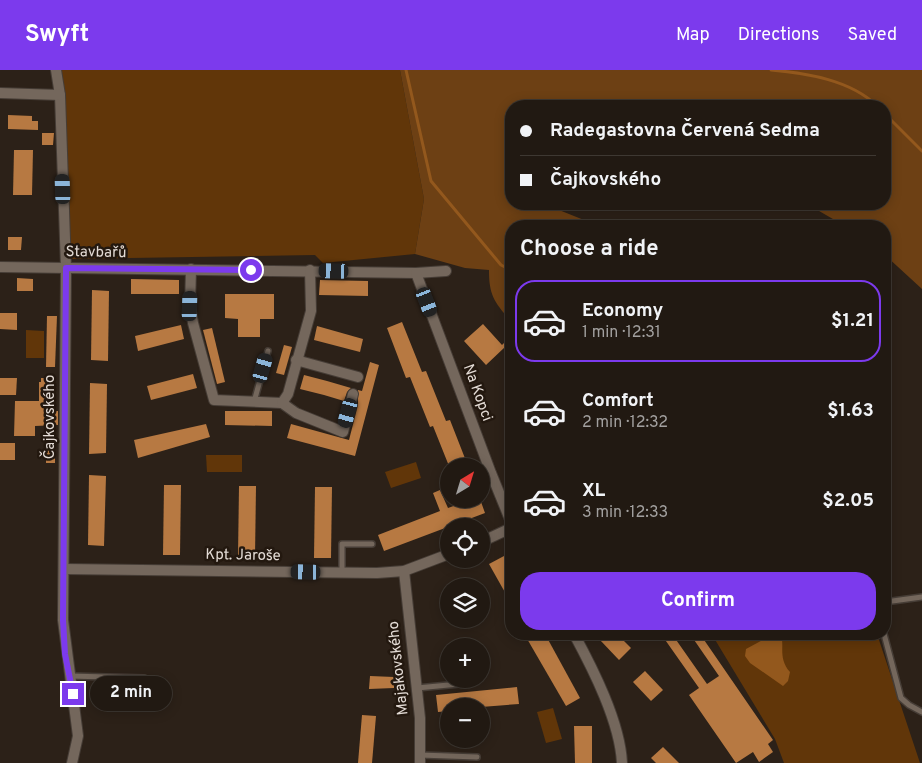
<!DOCTYPE html>
<meta charset="utf-8">
<style>
:root{--surface:#211912;--page:#29221b;--text:#f1f3f6;--muted:#a2a09f;--line:#3e3832;--accent:#7c3aed}
body{margin:0;font-family:Overpass,sans-serif;background:var(--page);color:var(--text);height:100vh;display:flex;flex-direction:column;font-size:19px;white-space:nowrap}
*{box-sizing:border-box;margin:0}
p{font-size:16px;color:var(--muted)}
.icon{flex:none;width:28px;height:28px;fill:none;stroke:currentColor;stroke-width:2;stroke-linecap:round;stroke-linejoin:round}
.map{position:relative;flex:1;overflow:hidden}
.panel{position:absolute;left:505px;top:150px;width:386px;height:420px;display:flex;flex-direction:column;background:var(--surface);border-radius:20px;box-shadow:0 2px 12px #0003,0 0 0 1px var(--line)}
.panel>*{flex:none}
.guide{position:absolute;left:505px;top:30px;width:386px;height:110px;border-radius:20px;box-shadow:0 2px 12px #0003,0 0 0 1px var(--line);display:grid;align-content:center;height:110px;padding:0 15px;background:var(--surface)}
.needle{width:32px;rotate:38deg}
.fabs{position:absolute;left:440px;top:388px;display:grid;gap:10px}
.fabs a{display:grid;place-items:center;width:50px;height:50px;border-radius:50%;background:var(--surface);box-shadow:0 2px 12px #0003,0 0 0 1px var(--line);font-size:25px}
.end{position:absolute;width:22px;height:22px;margin:-11px;border:6px solid #7c3aed;background:#fff;box-shadow:0 0 0 2px #fff}
.from{border-radius:50%}
.bubble{position:absolute;height:35px;border-radius:18px;background:var(--surface);box-shadow:0 2px 12px #0003,0 0 0 1px var(--line);font-size:16px;font-weight:700;line-height:35px;text-align:center}
.car{position:absolute;width:15px;height:30px;margin:-15px -8px;border-radius:6px;box-shadow:0 0 4px 1px #0007;background:linear-gradient(#222 24%,#8ab4d8 0 40%,#222 0 76%,#8ab4d8 0 86%,#222 0)}
.guide b{display:flex;align-items:center;gap:18px;height:48px;font-size:19px}
.guide b+b{border-top:1px solid var(--line)}
.guide i{width:12px;height:12px;background:var(--text)}
ul{padding:0;list-style:none}
li{display:flex;align-items:center;gap:15px;height:82px;margin:0 10px 8px;padding:0 5px;border:2px solid transparent;border-radius:20px}
li div{flex:1}
li b{display:block;font-size:19px}
li em{font-style:normal;font-weight:700}
li.active{border-color:var(--accent)}
li>.icon{width:45px;height:45px;stroke-width:1.5}
h2{padding:0 15px;font-size:22px;line-height:60px}
.primary-button{display:flex;gap:10px;margin-top:auto;padding:10px 15px}
.primary-button a{flex:1;height:58px;border-radius:20px;background:var(--accent);color:#fff;font-size:20px;font-weight:700;line-height:58px;text-align:center}
header{display:flex;align-items:center;gap:30px;box-sizing:border-box;height:70px;padding:0 25px;background:var(--accent);color:#fff}
header strong{font-size:24px}
nav{display:flex;gap:28px;margin-inline-start:auto;font-size:18px}
.map>svg:first-child{display:block}
.green{fill:#613609}
.forest{fill:#6d4014}
.water{fill:#93581d}
.lines{fill:none;stroke-linecap:round;stroke-linejoin:round}
.stream{stroke:#93581d;stroke-width:3}
.building{fill:#b77942}
.lane-casing{stroke:#463d36;stroke-width:8}
.street-casing{stroke:#463d36;stroke-width:12}
.lane{stroke:#74675c;stroke-width:5}
.street{stroke:#74675c;stroke-width:10}
.route{stroke:#7c3aed;stroke-width:6}
.labels{text-anchor:middle;dominant-baseline:central;stroke-width:5;stroke-linejoin:round;paint-order:stroke}
.street-label{font-size:15px;fill:#e4dcd6;stroke:#23180f}
</style>
<header>
<strong>Swyft</strong>
<nav><a>Map</a><a>Directions</a><a>Saved</a></nav>
</header>
<div class="map">
<svg width="922" height="693" viewBox="0 0 922 693">
<rect width="100%" height="100%" fill="#2c2118"/>
<g class="green">
<path d="M60,0H400L424,129L415,184L323,193L315,185L67,189L66,48Z"/>
<path d="M26,260L44,261V288H26Z"/>
<path d="M206,385H242V402H207Z"/>
<path d="M416,392L421,408L391,418L385,402Z"/>
<path d="M720,564H877L920,693H784L775,669L714,568Z"/>
<path d="M553,638L562,669L546,673L537,642Z"/>
</g>
<path class="forest" d="M400,0H922V219L885,185V156H845L807,134H885V36H511V134H544L599,156H511V251C494,232 489,225 489,200L465,198L415,184L424,129Z"/>
<path class="water" d="M779,564C787,571 776,586 790,602L788,611L783,616L750,593L745,586L746,579L770,566Z"/>
<g class="lines">
<g class="stream">
<path d="M406,0L431,111L501,195L511,200"/>
<path d="M771,0C806,3 851,10 877,36"/>
<path d="M885,44L922,81"/>
</g>
</g>
<g class="building">
<path d="M8,45L32,46V51H38V60L8,59Z"/>
<path d="M42,63H54L53,75H42Z"/>
<path d="M14,80H33L32,125H13Z"/>
<path d="M8,167H22L21,180H8Z"/>
<path d="M17,208L33,209V221H17Z"/>
<path d="M131,209L179,210V224H131Z"/>
<path d="M320,210L368,211V226L319,225Z"/>
<path d="M92,220L109,221L108,291L91,290Z"/>
<path d="M225,224H274V249H260V267H238V249L225,248Z"/>
<path d="M0,243H17V260L0,259Z"/>
<path d="M47,246H57L55,297H46Z"/>
<path d="M402,252L422,302L426,301L446,351L450,350L468,396H449L433,356L430,357L410,307L406,308L387,258Z"/>
<path d="M483,254L502,275L511,266V284L505,277L486,295L464,271Z"/>
<path d="M181,255L184,269L138,281L135,266Z"/>
<path d="M317,256L363,269L360,282L314,270Z"/>
<path d="M212,258L225,312L217,314L203,260Z"/>
<path d="M284,275L292,277L284,305L276,303Z"/>
<path d="M370,292L379,295L355,386L287,368L291,354L349,370L358,335V320L362,321Z"/>
<path d="M193,304L197,318L151,330L147,316Z"/>
<path d="M304,305L327,311L351,318L347,322L344,331L324,325L300,319Z"/>
<path d="M0,308H17L16,325H0Z"/>
<path d="M41,308H53V341H58V355L35,356V366H14L15,331H39V312H41Z"/>
<path d="M90,313L107,314L106,383L89,384Z"/>
<path d="M225,341H272V356L225,355Z"/>
<path d="M206,354L210,367L138,388L134,370Z"/>
<path d="M46,372L55,373V393H46Z"/>
<rect x="0" y="373" width="15" height="17"/>
<path d="M89,405L106,406L104,476L88,475Z"/>
<path d="M164,415H181L180,485H163Z"/>
<path d="M239,416H256L255,487L238,486Z"/>
<path d="M315,417H332L331,488H314Z"/>
<path d="M440,420L448,438L473,429H480L485,443L384,481L378,465L440,441L433,423Z"/>
<path d="M504,486L511,499V533L489,494Z"/>
<path d="M529,564H545L580,628L566,636L526,567Z"/>
<path d="M608,564H617L631,578L619,590L600,570Z"/>
<path d="M661,564H672L707,614L719,606L690,564H700L773,670L768,674L773,682L759,692L753,682L736,693L689,625L699,618Z"/>
<path d="M645,601L663,620L651,631L633,612Z"/>
<path d="M370,606L394,607V618L369,619Z"/>
<path d="M517,617L519,634L481,637L449,636V641L438,642L436,625Z"/>
<path d="M362,645L376,646L372,693H358Z"/>
<path d="M574,656H592V693H575Z"/>
<path d="M663,677L679,693H656L651,688Z"/>
</g>
<g class="lines">
<defs>
<g id="lane">
<path d="M254,332L268,281"/>
<path d="M342,502V474H372"/>
<path d="M885,532L922,527"/>
<path d="M884,564L901,628L909,635L922,642"/>
<path d="M70,606L144,608"/>
<path d="M417,618L459,614"/>
<path d="M420,685L477,687"/>
</g>
<g id="street">
<path d="M56,0L60,25L66,198L63,550L78,666L72,693"/>
<path d="M0,23L60,25"/>
<path d="M0,197L416,203L446,201"/>
<path d="M191,199L190,236L193,253L214,330L282,333L296,343L343,362L353,324"/>
<path d="M416,203L491,403L511,452"/>
<path d="M296,290L358,307"/>
<path d="M282,333L288,324L311,241L310,200"/>
<path d="M481,472L511,458"/>
<path d="M65,499L377,503L404,501L449,484"/>
<path d="M404,501L420,648V693"/>
<path d="M574,564C593,599 620,652 622,693"/>
</g>
</defs>
<use href="#lane" class="lane-casing"/>
<use href="#street" class="street-casing"/>
<use href="#lane" class="lane"/>
<use href="#street" class="street"/>
</g>
<g class="lines">
<path class="route" d="M73,624L65,584L63,550L66,198L251,200"/>
</g>
<g class="labels">
<g class="street-label">
<text transform="translate(96 183) rotate(1)">Stavbařů</text>
<text transform="translate(477 323) rotate(70)">Na Kopci</text>
<text transform="translate(50 347) rotate(-90)">Čajkovského</text>
<text transform="translate(243 486) rotate(1)">Kpt. Jaroše</text>
<text transform="translate(399 598) rotate(-96)">Majakovského</text>
</g>
</g>
</svg>
<div class="fabs">
<a><svg class="needle" viewBox="-14 -14 28 28"><path d="M0-13l5 13h-10z" fill="#e53935"/><path d="M0 13l5-13h-10z" fill="#a2a09f"/></svg></a>
<a><svg class="icon" aria-label="locate" viewBox="0 0 24 24"><circle cx="12" cy="12" r="6"/><path d="M12 2v4M12 18v4M2 12h4M18 12h4"/></svg></a>
<a><svg class="icon" aria-label="layers" viewBox="0 0 24 24"><path d="M12 4l9 5-9 5-9-5zM3 14l9 5 9-5"/></svg></a>
<a>+</a>
<a>−</a>
</div>
<i class="end from" style="left:251px;top:200px"></i>
<i class="end" style="left:73px;top:624px"></i>
<div class="bubble" style="left:90px;top:606px;width:82px">2 min</div>
<i class="car" style="left:63px;top:119px;rotate:358deg"></i>
<i class="car" style="left:334px;top:201px;rotate:272deg"></i>
<i class="car" style="left:427px;top:232px;rotate:159deg"></i>
<i class="car" style="left:190px;top:236px;rotate:2deg"></i>
<i class="car" style="left:263px;top:298px;rotate:16deg"></i>
<i class="car" style="left:348px;top:343px;rotate:195deg"></i>
<i class="car" style="left:306px;top:502px;rotate:271deg"></i>
<div class="guide">
<b><i class="from"></i>Radegastovna Červená Sedma</b>
<b><i></i>Čajkovského</b>
</div>
<section class="panel">
<h2>Choose a ride</h2>
<ul>
<li class="active"><svg class="icon" aria-label="car" viewBox="0 0 24 24"><path d="M5 17H2v-5l4-1 3-4h7l3 4 3 1v5h-3M9 17h6M6 11h13"/><circle cx="7" cy="17" r="2"/><circle cx="17" cy="17" r="2"/></svg><div><b>Economy</b><p>1 min · 12:31</p></div><em>$1.21</em></li>
<li><svg class="icon" aria-label="car" viewBox="0 0 24 24"><path d="M5 17H2v-5l4-1 3-4h7l3 4 3 1v5h-3M9 17h6M6 11h13"/><circle cx="7" cy="17" r="2"/><circle cx="17" cy="17" r="2"/></svg><div><b>Comfort</b><p>2 min · 12:32</p></div><em>$1.63</em></li>
<li><svg class="icon" aria-label="car" viewBox="0 0 24 24"><path d="M5 17H2v-5l4-1 3-4h7l3 4 3 1v5h-3M9 17h6M6 11h13"/><circle cx="7" cy="17" r="2"/><circle cx="17" cy="17" r="2"/></svg><div><b>XL</b><p>3 min · 12:33</p></div><em>$2.05</em></li>
</ul>
<div class="primary-button"><a>Confirm</a></div>
</section>
</div>
